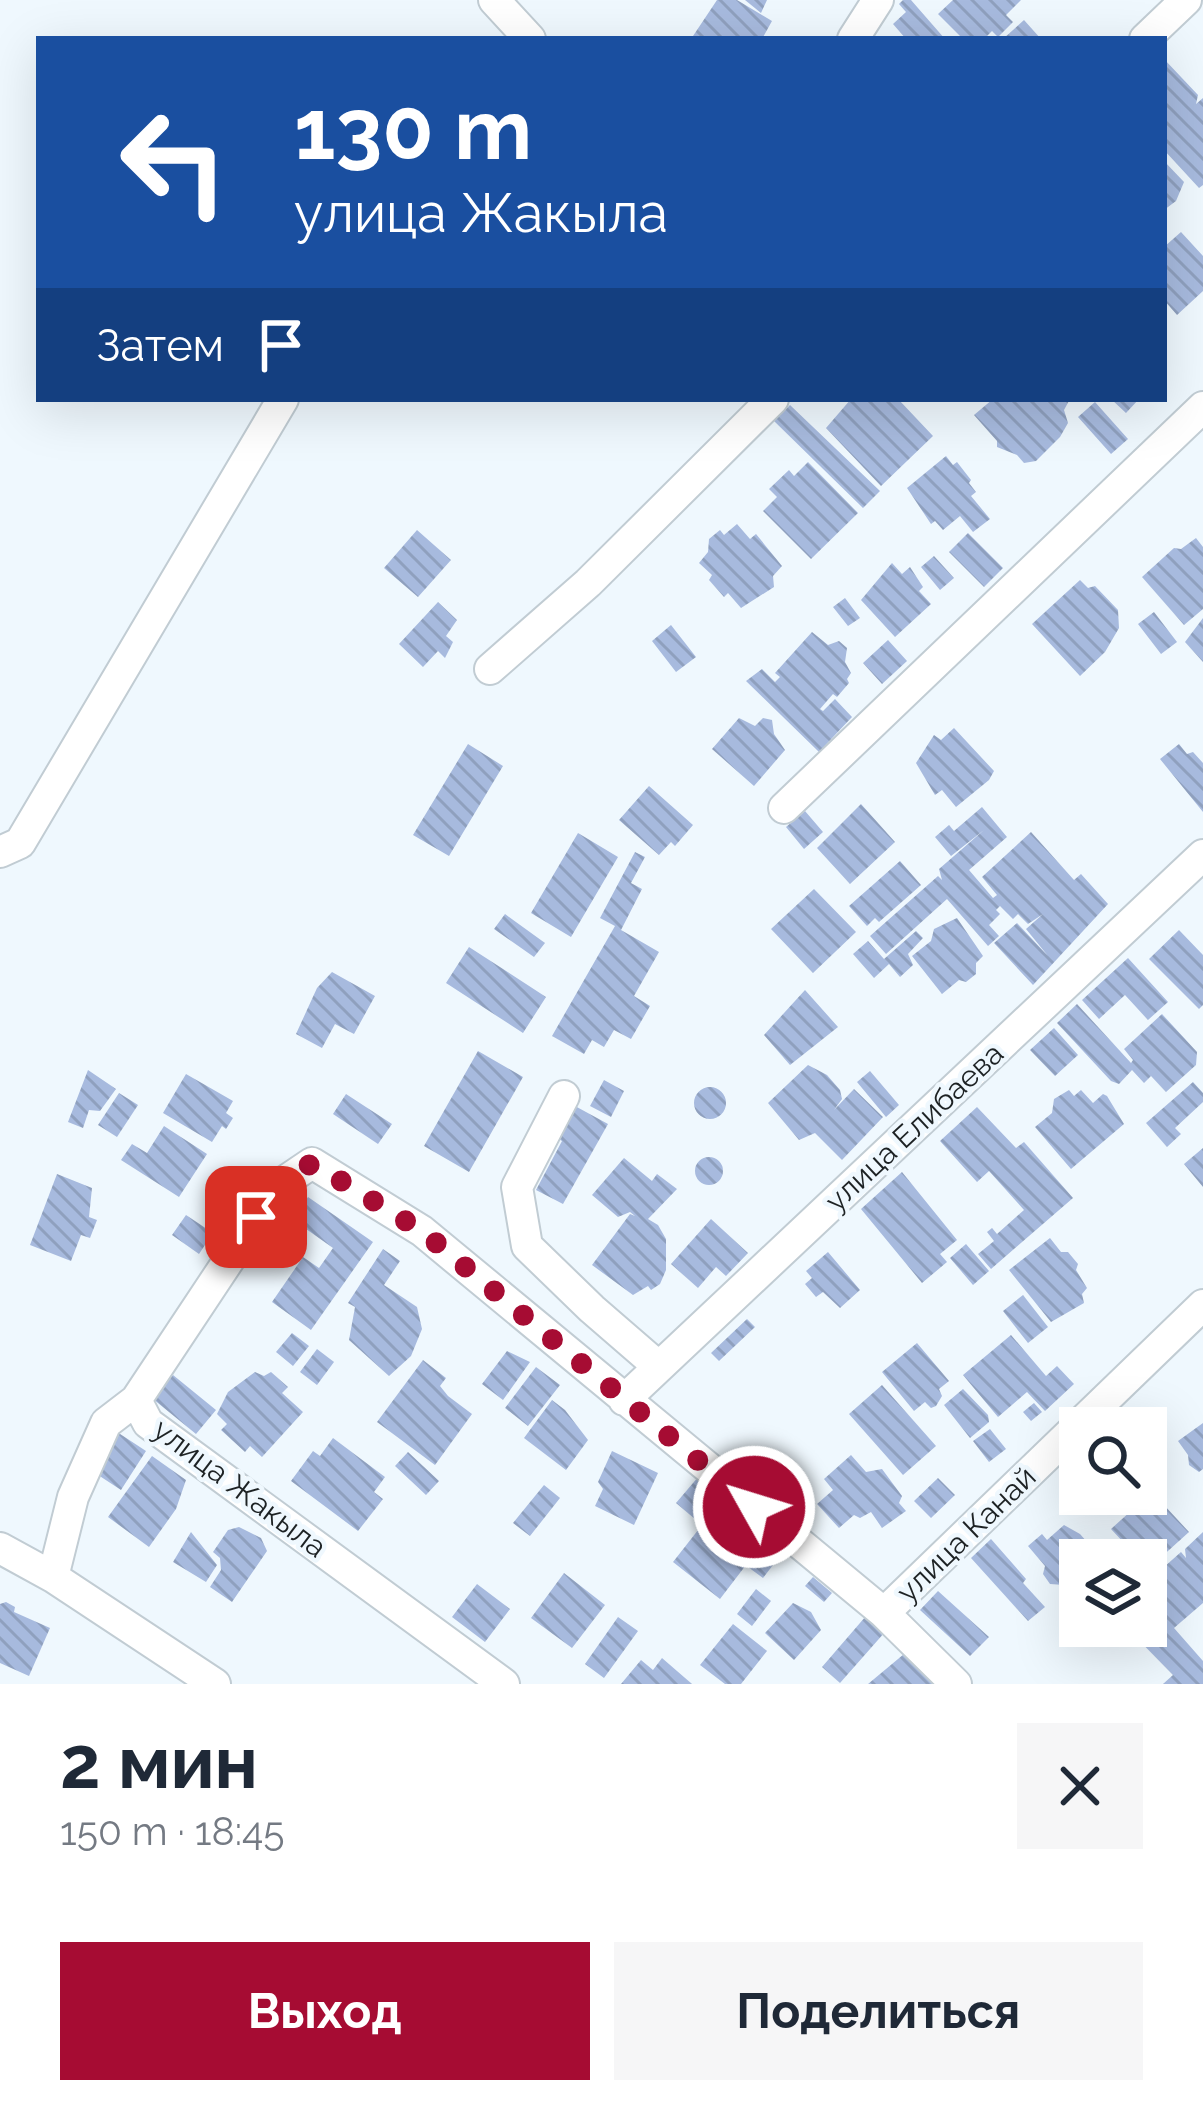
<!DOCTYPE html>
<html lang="ru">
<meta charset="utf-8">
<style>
:root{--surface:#fff;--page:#f6f6f7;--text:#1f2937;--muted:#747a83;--accent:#a60c33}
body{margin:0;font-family:Raleway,sans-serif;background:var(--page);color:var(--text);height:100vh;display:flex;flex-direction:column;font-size:45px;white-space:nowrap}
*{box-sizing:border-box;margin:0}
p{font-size:39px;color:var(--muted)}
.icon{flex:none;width:66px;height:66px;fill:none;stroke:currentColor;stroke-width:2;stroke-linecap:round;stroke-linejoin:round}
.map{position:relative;height:1684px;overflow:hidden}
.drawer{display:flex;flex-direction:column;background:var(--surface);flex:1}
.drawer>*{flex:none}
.guide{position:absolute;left:36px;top:36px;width:1131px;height:366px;border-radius:0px;box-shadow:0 12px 48px #0002;background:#1a4fa0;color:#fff;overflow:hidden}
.fabs{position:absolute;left:1059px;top:1407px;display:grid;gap:24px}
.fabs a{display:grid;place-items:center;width:108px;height:108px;border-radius:0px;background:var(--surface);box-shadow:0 12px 48px #0002;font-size:60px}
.pin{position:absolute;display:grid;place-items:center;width:102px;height:102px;color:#fff;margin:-51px;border-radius:24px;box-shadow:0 6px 18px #0006}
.me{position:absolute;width:132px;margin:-66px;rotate:309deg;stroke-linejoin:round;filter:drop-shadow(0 0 9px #0008)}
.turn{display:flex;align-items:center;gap:42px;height:252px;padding:0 60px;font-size:54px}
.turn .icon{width:156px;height:156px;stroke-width:2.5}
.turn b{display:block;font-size:84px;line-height:102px}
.then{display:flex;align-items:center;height:114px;padding:0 60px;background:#0003;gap:24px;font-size:45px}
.round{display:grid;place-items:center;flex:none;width:126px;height:126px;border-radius:0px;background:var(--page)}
.head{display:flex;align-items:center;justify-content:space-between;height:204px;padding:0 60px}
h1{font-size:72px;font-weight:700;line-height:90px}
.primary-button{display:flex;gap:24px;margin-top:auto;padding:24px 60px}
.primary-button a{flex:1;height:138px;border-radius:0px;background:var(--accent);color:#fff;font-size:48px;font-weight:700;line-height:138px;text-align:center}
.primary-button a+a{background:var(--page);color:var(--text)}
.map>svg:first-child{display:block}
</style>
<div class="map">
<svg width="1203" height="1684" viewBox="0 0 1203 1684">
<defs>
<pattern id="building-back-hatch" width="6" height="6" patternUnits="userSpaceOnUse" patternTransform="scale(3)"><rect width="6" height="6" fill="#a7bade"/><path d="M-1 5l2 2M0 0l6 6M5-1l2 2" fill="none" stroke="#8fa0be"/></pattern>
</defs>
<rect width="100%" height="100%" fill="#eff8fe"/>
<path fill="url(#building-back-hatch)" d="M717,0H737L772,21L762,39H691Z
M745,0H767L761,13Z
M903,0H911L945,39H906L893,24L906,12L899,4Z
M953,0H1021L1006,15L1013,22L998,37L992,31L984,39H963L938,14Z
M1024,20L1041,39H1003Z
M1164,59L1198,95L1196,104L1203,98V185L1199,188L1164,150Z
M1164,161L1184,182L1176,201L1164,210Z
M1181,232L1203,256V291L1177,315L1164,300V247Z
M851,399L899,400L933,436L881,486L826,428Z
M993,399H1070L1064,410L1068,423L1060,437L1036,461L1024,463L1017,455L997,447V441L974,415Z
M1111,399H1139L1126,413Z
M1095,402L1128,439L1111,454L1078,417Z
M790,405L880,491L863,508L774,421Z
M946,456L953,465L957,462L971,480L969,483L976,492L971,496L990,519L973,532L960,516L943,530L935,521L931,524L907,488Z
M808,462L858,513L811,559L763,511L777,497L769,489L789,470L794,476Z
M737,524L750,539L756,534L782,566L773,576L774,587L741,608L728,593L724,597L709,580L712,575L699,563L708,552L709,539L720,530L724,535Z
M417,530L451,560L418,597L384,568Z
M968,533L1003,568L984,587L949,552Z
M1196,538L1203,547V609L1184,625L1142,577L1174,548L1181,549Z
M934,556L954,578L940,590L921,567Z
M892,563L902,574L910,567L923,587L919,591L931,604L895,637L861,600Z
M1080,580L1088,588L1095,586L1118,610L1119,628L1105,652L1080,676L1032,624Z
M845,598L860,618L848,626L833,607Z
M438,602L457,620L446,636L453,642L445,658L438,651L423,667L399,644Z
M1154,612L1177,642L1161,654L1138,624Z
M1203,618V662L1185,642Z
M671,625L696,657L676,672L652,641Z
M812,632L828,645L839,641L847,648L845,662L851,673L847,679L849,683L837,697L833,694L820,709L823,711L835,699L852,717L819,752L746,681L762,669L775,682L780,677L775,673Z
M888,640L907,661L882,684L863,663Z
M739,718L755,726L763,718L772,720L774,734L785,750L754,786L712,749Z
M954,728L994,771L989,780L956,807L942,790L935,795L916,763L934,735L941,740Z
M468,744L503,766L449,856L413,835Z
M1179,744L1187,754L1193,752L1203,763V812L1160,759Z
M649,786L693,825L675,846L671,842L659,855L619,820Z
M861,804L895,842L850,884L817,848Z
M982,807L1007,837L969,870L993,898L997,895L982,877L1031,832L1074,880L1081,874L1108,904L1033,985L994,943L1017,923L1048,956L1026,929L1043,914L1028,924L1018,914L1013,919L1000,906L996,910L1000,914L989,925L999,936L988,946L947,899L886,954L870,936L938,876L942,880L939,869L984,830L951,856L935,837L949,825L954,831Z
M805,811L823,832L804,849L786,827Z
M578,833L618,857L571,937L531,913Z
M635,852L645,857L631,883L642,889L621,930L659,952L634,996L650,1006L631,1039L614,1030L604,1047L592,1040L584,1054L552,1036L615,926L600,918Z
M900,861L921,885L879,922L875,918L867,926L849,906Z
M814,889L856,932L813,973L771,929Z
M505,914L545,943L534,957L494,929Z
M957,918L983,956L976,963V974L966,982L959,980L942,994L912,956L931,941L934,929Z
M1179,930L1203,955V1005L1199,1009L1149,959Z
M916,931L923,938L908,954L913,965L900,977L889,964L874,978L853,954L868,941L884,959Z
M469,947L546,997L523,1033L446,983Z
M1128,958L1168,1002L1148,1020L1125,995L1099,1019L1082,1000Z
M332,972L375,996L354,1034L335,1024L322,1048L296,1034L317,988Z
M805,990L838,1027L790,1065L764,1035Z
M1077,1004L1131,1063L1133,1060L1124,1049L1162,1014L1197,1052L1196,1065L1166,1092L1151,1076L1144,1083L1132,1070L1119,1084L1111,1081L1057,1023Z
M1054,1028L1078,1055L1055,1076L1030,1050Z
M478,1051L523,1077L469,1172L424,1146Z
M808,1065L827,1075L840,1090L842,1099L834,1110L854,1089L883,1117L842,1160L815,1133L799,1140L768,1103Z
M88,1070L116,1089L100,1111L89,1110L83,1128L68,1122Z
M870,1071L899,1105L886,1117L857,1082Z
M186,1074L233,1101L226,1113L233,1118L226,1129L222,1126L212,1142L163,1113Z
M604,1080L624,1091L611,1117L590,1106Z
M1193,1082L1203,1093V1102L1175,1128L1181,1134L1167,1147L1146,1123Z
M694 1103a16 16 0 1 1 32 0a16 16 0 1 1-32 0Z
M1069,1090L1074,1096L1081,1090L1093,1103L1103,1094L1107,1096L1124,1124L1071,1169L1035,1127L1052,1113L1054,1099Z
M119,1093L138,1105L117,1137L98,1125Z
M346,1094L392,1124L378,1144L333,1114Z
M575,1106L608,1124L563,1204L536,1190L562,1141L557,1138Z
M977,1107L1016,1148L1024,1142L1073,1198L991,1269L978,1254L994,1241L987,1232L992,1228L997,1234L1024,1210L989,1171L977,1182L940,1141Z
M164,1126L207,1154L179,1197L121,1160L132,1144L147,1153Z
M1203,1148V1187L1184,1164Z
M695 1171a14 14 0 1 1 28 0a14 14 0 1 1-28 0Z
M624,1158L652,1181L657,1174L677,1189L648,1219L658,1225L666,1239V1270L660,1284L651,1290L648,1286L633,1295L592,1265L630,1214L635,1216L630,1212L618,1217L592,1195Z
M902,1172L957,1240L940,1254L947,1262L922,1283L861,1209Z
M57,1174L92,1188L89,1217L97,1220L90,1238L81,1235L71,1261L30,1245Z
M308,1197L373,1242L311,1330L272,1302L303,1257L319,1268L333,1248L292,1219Z
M186,1215L213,1233L199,1254L172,1235Z
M711,1219L748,1253L726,1276L716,1267L698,1288L671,1264Z
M1050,1238L1061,1252H1068L1078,1264L1076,1270L1087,1288L1082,1294L1084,1303L1051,1322L1009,1270Z
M966,1244L989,1271L973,1285L950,1258Z
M383,1249L400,1261L384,1285L417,1307L422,1329L411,1356L389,1376L349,1340L355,1307L348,1303Z
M828,1252L860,1290L840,1308L823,1292L816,1297L805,1284L812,1278L806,1271Z
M1023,1295L1048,1327L1028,1343L1003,1311Z
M747,1319L755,1327L719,1361L711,1353Z
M292,1333L309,1346L293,1366L276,1352Z
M1011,1335L1046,1376L1057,1366L1074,1384L1045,1411L1027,1392L998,1417L963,1375Z
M917,1343L949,1381L939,1389L942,1396L936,1406L931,1408L925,1402L914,1411L882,1372Z
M317,1349L334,1362L317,1385L300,1372Z
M507,1351L530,1362L503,1400L482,1384Z
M423,1360L446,1378L440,1386L448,1396L472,1414L435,1465L377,1422Z
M536,1367L560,1385L528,1426L505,1408Z
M255,1372L264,1376L271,1372L288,1387L282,1393L303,1412L262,1457L250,1446L245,1452L221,1430L227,1424L217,1414L228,1392Z
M173,1375L216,1410L196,1434L153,1399Z
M882,1385L936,1446L903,1475L849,1414Z
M963,1389L988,1415L989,1422L970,1438L944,1405Z
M552,1400L565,1410L588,1440L566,1470L524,1438Z
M1034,1403L1042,1412L1031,1421L1023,1412Z
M1128,1411L1143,1428H1109Z
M1203,1423V1469L1199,1472L1189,1465L1188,1455L1178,1441Z
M990,1429L1006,1449L989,1462L973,1441Z
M114,1430L146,1451L121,1490L89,1469Z
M333,1438L385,1477L374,1492L383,1499L358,1531L291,1481L313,1451L320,1456Z
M612,1451L658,1473L634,1525L595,1506L603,1489L598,1482Z
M408,1452L439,1481L426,1495L395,1466Z
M851,1455L866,1472L882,1469L902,1496L899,1503L906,1511L882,1528L871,1512L860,1518L854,1515L839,1528L817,1504L833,1490L824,1479Z
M152,1456L186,1480L176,1509L149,1547L108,1517Z
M699,1476L758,1526L740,1547L746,1565L720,1599L673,1562L702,1525L676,1503Z
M938,1478L955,1495L931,1518L914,1501Z
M544,1485L560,1498L530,1536L513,1523Z
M1152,1492L1189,1532L1148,1569L1146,1560H1140L1111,1529Z
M1097,1494H1138L1116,1514Z
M1064,1525L1080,1534L1103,1560H1080V1588L1073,1595L1064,1585L1050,1584L1043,1574L1045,1566L1028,1546L1042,1534L1047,1540Z
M239,1527L261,1538L267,1551L232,1602L210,1587L221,1570L220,1558L213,1552L228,1530Z
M191,1532L217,1565L206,1582L173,1562Z
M1203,1532V1603L1174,1628L1203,1661V1684H1163L1173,1675L1125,1626H1146V1583L1181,1552L1186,1558L1185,1549Z
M991,1539L1026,1579L1023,1583L1045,1607L1028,1621L971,1558Z
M768,1541L783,1552L763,1578L748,1567Z
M564,1573L605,1605L572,1648L531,1618Z
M813,1577L832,1593L824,1602L805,1586Z
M477,1584L510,1609L485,1642L452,1617Z
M756,1589L771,1601L752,1626L737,1614Z
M938,1591L989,1637L970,1656L920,1610Z
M6,1602L15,1607L14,1612L50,1628L29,1676L0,1663V1604Z
M793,1603L811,1612L821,1630L794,1660L765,1633Z
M866,1616L885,1632L840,1683L822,1667Z
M618,1617L638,1631L604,1678L585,1664Z
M733,1624L767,1651L741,1684H725L700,1665Z
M910,1649L935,1684H868Z
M662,1658L692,1684H621L641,1660L653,1670Z"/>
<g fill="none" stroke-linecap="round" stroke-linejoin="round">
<g stroke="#c1ccd3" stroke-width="34">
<path id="minor" d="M494,0L530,39
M853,39L878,0
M1145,39L1186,0
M490,669L588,583L773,399
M784,808L1203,407
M0,852L20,843L283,399
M564,1096L517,1187L527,1246L592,1309L659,1367
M624,1400L1203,855
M0,1548L53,1577L73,1497L106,1423L136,1400
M53,1577L215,1684
M884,1613L1203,1305
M504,1684L148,1423L136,1400L278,1186L312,1163L422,1231L884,1613L956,1684"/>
</g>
<use href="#minor" stroke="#fff" stroke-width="30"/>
</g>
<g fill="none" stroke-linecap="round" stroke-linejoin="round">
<path stroke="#a60c33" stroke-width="21" stroke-dasharray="0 37.8" d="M256,1217L278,1186L312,1163L422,1231L754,1507"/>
</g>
<g text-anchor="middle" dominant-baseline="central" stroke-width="9" stroke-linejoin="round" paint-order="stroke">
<g font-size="30" fill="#1d2224" stroke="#eff8fe">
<text transform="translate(914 1127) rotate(-43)">улица Елибаева</text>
<text transform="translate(240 1488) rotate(37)">улица Жакыла</text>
<text transform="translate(966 1534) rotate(-44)">улица Канай</text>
</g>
</g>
</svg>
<div class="fabs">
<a><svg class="icon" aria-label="search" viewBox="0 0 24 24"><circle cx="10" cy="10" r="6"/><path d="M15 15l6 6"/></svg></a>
<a><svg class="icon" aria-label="layers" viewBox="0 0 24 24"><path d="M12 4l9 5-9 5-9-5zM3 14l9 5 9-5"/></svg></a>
</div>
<div class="pin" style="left:256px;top:1217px;background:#d93025"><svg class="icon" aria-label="arrive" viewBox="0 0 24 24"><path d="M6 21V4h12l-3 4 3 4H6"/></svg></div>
<svg class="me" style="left:754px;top:1507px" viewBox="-20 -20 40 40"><circle r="17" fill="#a60c33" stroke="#fff" stroke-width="3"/><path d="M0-11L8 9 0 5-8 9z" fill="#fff"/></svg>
<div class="guide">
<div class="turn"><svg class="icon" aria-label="left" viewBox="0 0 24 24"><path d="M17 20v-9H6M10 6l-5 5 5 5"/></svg><div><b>130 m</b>улица Жакыла</div></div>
<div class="then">Затем<svg class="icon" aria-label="arrive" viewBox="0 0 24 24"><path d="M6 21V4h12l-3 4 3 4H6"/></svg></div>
</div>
</div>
<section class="drawer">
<div class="head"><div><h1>2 мин</h1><p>150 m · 18:45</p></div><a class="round"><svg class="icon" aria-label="close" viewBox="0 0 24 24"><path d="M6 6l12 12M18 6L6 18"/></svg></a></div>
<div class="primary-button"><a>Выход</a><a>Поделиться</a></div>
</section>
